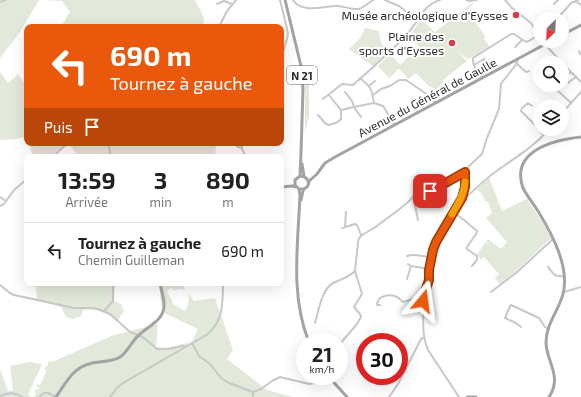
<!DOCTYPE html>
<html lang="fr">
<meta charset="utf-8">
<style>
:root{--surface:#fff;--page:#f6f6f6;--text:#222;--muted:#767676;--line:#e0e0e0}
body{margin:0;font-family:"Exo 2",sans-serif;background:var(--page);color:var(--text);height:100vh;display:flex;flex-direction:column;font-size:15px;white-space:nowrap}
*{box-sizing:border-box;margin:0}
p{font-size:13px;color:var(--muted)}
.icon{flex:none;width:22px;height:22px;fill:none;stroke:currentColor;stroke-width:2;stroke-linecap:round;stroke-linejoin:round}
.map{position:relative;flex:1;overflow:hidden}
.side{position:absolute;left:24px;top:154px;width:260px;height:132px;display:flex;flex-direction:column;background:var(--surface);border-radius:8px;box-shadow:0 4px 16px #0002}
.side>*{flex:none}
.hud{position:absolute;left:24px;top:24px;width:260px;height:122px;border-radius:8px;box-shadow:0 4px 16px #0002;background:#ea580c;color:#fff;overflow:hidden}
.needle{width:26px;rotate:204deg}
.tools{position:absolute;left:533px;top:12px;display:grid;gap:8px}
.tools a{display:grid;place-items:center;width:36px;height:36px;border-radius:50%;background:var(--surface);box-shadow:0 4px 16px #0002;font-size:20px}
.speed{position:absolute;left:296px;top:333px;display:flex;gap:8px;font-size:20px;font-weight:700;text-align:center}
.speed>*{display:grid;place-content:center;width:52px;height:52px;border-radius:50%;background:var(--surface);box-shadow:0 4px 16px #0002;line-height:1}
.speed small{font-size:10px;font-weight:400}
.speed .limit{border:6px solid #d22;background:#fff;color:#111}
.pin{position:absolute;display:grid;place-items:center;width:34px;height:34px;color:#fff;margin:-17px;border-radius:8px;box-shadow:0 2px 6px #0006}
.me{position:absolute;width:44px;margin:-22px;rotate:16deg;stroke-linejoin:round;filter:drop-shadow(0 0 3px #0008)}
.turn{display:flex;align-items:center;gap:14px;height:84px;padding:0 20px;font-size:18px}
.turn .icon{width:52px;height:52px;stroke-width:2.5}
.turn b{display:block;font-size:28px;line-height:34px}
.then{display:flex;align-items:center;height:38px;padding:0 20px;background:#0003;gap:8px;font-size:15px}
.eta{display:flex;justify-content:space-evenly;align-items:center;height:68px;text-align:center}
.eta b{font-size:24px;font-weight:700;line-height:28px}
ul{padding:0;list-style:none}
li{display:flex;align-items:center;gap:12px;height:56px;padding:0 20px;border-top:1px solid var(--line)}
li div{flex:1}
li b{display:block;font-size:15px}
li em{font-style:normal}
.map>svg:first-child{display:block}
</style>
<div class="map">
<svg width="581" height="397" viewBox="0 0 581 397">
<rect width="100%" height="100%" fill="#fff"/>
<path fill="#e2e8da" d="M0,0H39L20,32L0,58Z
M43,0H195L199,8L202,10H200L204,19L203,27H61L70,12L62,1Z
M472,3L473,4L467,10L485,36L484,39L490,47L474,56L468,59L457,51L467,61L444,79L437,91L429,86L416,73L409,79L399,69L389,78L378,66L390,54L400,65L419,47L410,35L421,19L435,32Z
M365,28L379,31L381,43L389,51L373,66C365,60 357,56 349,49L360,38Z
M0,72L8,83L18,74L27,87V136L18,139L0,140Z
M305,80L309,84V116L305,133Z
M29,143H66L50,157H33Z
M68,143H215L216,146L215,157H79Z
M489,178L502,211L527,199L541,220L551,238L514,273L500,284L495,279L499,274L484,257L481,260L477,254L488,239L501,249L507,242L486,218L492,213L488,202L485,201C483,196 482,192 476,190Z
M32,283H115L114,301L121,304L124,311L118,320C105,313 97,308 83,310L81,316L72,319L66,317L61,307L37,300L36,287L31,286Z
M159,283H185L184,287L185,289L184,290L178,289L174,291L171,288L167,291L174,305L185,311L188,305L189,294L194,301L215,298L233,350L227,359L267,390L293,397H34L36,393L34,389L38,390L39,388L36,385L37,384L40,385L46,372L45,368L47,365L48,366V362L54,361L114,335L158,324L156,347L165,348L192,342L198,329L164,313L161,303Z
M30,362L42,364L28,395L31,397H0V369L8,391L13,390L10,366Z"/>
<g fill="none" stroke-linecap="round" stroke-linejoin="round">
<path stroke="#c8c8c8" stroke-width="2" d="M280,0L288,33L287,39L281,59
M293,0C302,14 324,6 337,6C344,6 353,10 359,9C364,7 369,3 373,0
M385,0L399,6L413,17L419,16
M466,0L470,1L477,0
M505,0L512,8L531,23L540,38
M575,0L581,5
M0,2L5,0
M217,4L224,1L232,4
M554,4L558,0
M557,19L572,2H576L578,0
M219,27L227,11L236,0
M542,41L562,63
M515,47L522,40
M579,51L580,54H581
M516,63L526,72L529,71
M562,63L581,82
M474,65L484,59L488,63L479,74
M562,76L567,75L571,72
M360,78C371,87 372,89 374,103
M482,78C478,72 472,66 473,58L511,34H514C528,43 524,45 538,35
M569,83V82L576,77
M553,85L555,88L571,103
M369,86L375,81
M345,92L352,101L354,107L374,103L383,106L395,125
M373,95L381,89L390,86L399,80H406L425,93L436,103
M323,99L342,84L353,85C372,68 391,52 408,33C419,21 423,5 440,0
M532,106L528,103L522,108L521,111L535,125L543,135
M341,110L354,107L361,117
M562,113L581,92
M318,115L326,124L329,125L338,122L341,119V110L329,95
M108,143L111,157
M233,143L238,147L242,148
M242,143V149L246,157
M52,157L68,143
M413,196L418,220
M0,197L6,201
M461,202C473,191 485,179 498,170C516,157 535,146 549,129
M0,206L4,204L14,190L27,179
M453,212L464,220L477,231L476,234L467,247V249L477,256V260L472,266
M345,227L346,212
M342,228L355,224L357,225L361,235
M407,256C415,253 423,257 431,257
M408,264L411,266L429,269
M548,267C555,275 554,277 565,276
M407,279L411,266
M0,285L10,293L14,295L74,308H91L98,309L110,314L130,332L144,338L157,349H169L182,346L186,347
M491,292L516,273L553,239
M564,292L581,287
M380,305H377C377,296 388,294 395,296C398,297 400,300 403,302L423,296
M104,311L113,301V283
M315,323C318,312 322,289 333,283C341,279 348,278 355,271
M521,327L516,323L505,318L510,306L511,305L539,318L545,327L548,329
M192,343L199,356L210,364L221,378L229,383L253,392L261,389L272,381L280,377L309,384L315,383L318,380L321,376
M339,345L357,324L361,317L360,314L354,307L362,294L355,271L358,243L359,238L362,235L374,228L397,211L407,203L413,197L435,189L465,172L468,167L482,154L487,138L499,109L501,84L503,81L515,66L518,60
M253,392V397
M0,396C8,392 15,392 22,397
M39,397L44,393H48L56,397
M110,397L116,389L123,383L208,334C213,329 217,324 219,318C223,309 223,293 223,283
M389,397L398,384L420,341L421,339L424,338
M459,397L428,350C421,334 424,319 423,301V297L426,289L429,280V270L433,250L436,242L462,198L465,187V172"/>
<path stroke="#a3a3a3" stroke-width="3" d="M285,0L301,66L303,89L301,153L300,176
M562,35L581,25
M302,164L304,176
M308,182L317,174L325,163L335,157L551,41
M281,187L292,186L296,187
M299,189L300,195C298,244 290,296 309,342
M301,200C302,197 302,192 304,189C304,188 306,188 307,187C312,181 305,176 300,176L295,180V185L299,189H304
M328,376L347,397
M56,397C69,378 75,364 99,362C106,361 114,361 120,357C126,354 132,341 138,336C147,326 165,321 164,304C164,297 161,290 160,283
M467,397H476
M549,397C563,376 546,362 546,342C546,324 559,310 563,294C570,267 552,234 538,211C533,203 527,196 523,188C510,151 553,140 581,137"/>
</g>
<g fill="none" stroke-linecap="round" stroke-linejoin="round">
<g stroke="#983908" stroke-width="10">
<path id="route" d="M423,301V297L426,289L429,280V270L433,250L436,242L462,198L465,187V172L435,189L430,191"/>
</g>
<use href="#route" stroke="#ea580c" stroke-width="7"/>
<path stroke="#f59e0b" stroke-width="7" d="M452,214C458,204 464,195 465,182"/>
</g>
<g fill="#d23e4b" stroke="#fff" stroke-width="1.5">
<circle cx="516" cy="15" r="4"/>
<circle cx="452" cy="43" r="4"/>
</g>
<g text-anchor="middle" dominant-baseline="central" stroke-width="4" stroke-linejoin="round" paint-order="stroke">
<rect fill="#fff" stroke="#6b6b6b" stroke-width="1" x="287" y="66" width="30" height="18" rx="3"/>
<g font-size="11" font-weight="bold" fill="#2b2b2b">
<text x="302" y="75">N 21</text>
</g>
<g font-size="12" fill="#2b2b2b" stroke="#fff" text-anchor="end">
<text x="508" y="15">Musée archéologique d'Eysses</text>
<text x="444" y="36">Plaine des<tspan x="444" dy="14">sports d'Eysses</tspan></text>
</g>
<g font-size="12" fill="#2b2b2b" stroke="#fff">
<text transform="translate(427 97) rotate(-28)">Avenue du Général de Gaulle</text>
</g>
</g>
</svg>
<div class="tools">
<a><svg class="needle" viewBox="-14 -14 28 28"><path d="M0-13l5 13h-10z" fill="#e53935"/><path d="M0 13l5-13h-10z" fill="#767676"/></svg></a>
<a><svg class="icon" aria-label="search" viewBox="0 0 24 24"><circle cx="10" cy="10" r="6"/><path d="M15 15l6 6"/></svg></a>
<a><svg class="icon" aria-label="layers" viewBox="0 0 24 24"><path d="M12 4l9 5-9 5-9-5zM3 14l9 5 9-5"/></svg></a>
</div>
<div class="speed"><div>21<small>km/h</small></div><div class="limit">30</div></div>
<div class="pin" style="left:430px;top:191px;background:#d93025"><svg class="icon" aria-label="arrive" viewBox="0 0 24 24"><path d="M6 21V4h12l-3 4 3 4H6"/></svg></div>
<svg class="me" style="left:423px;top:301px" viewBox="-20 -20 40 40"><path d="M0-17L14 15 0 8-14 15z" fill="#ea580c" stroke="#fff" stroke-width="4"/></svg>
<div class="hud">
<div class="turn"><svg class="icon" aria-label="left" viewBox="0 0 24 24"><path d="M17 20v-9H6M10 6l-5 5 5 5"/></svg><div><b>690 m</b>Tournez à gauche</div></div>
<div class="then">Puis<svg class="icon" aria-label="arrive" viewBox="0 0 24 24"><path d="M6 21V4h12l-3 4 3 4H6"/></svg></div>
</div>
<section class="side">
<div class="eta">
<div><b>13:59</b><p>Arrivée</p></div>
<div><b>3</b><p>min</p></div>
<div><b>890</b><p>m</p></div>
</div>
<ul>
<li><svg class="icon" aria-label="left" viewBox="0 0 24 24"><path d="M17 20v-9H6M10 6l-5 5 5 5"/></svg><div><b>Tournez à gauche</b><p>Chemin Guilleman</p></div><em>690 m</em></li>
</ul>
</section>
</div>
